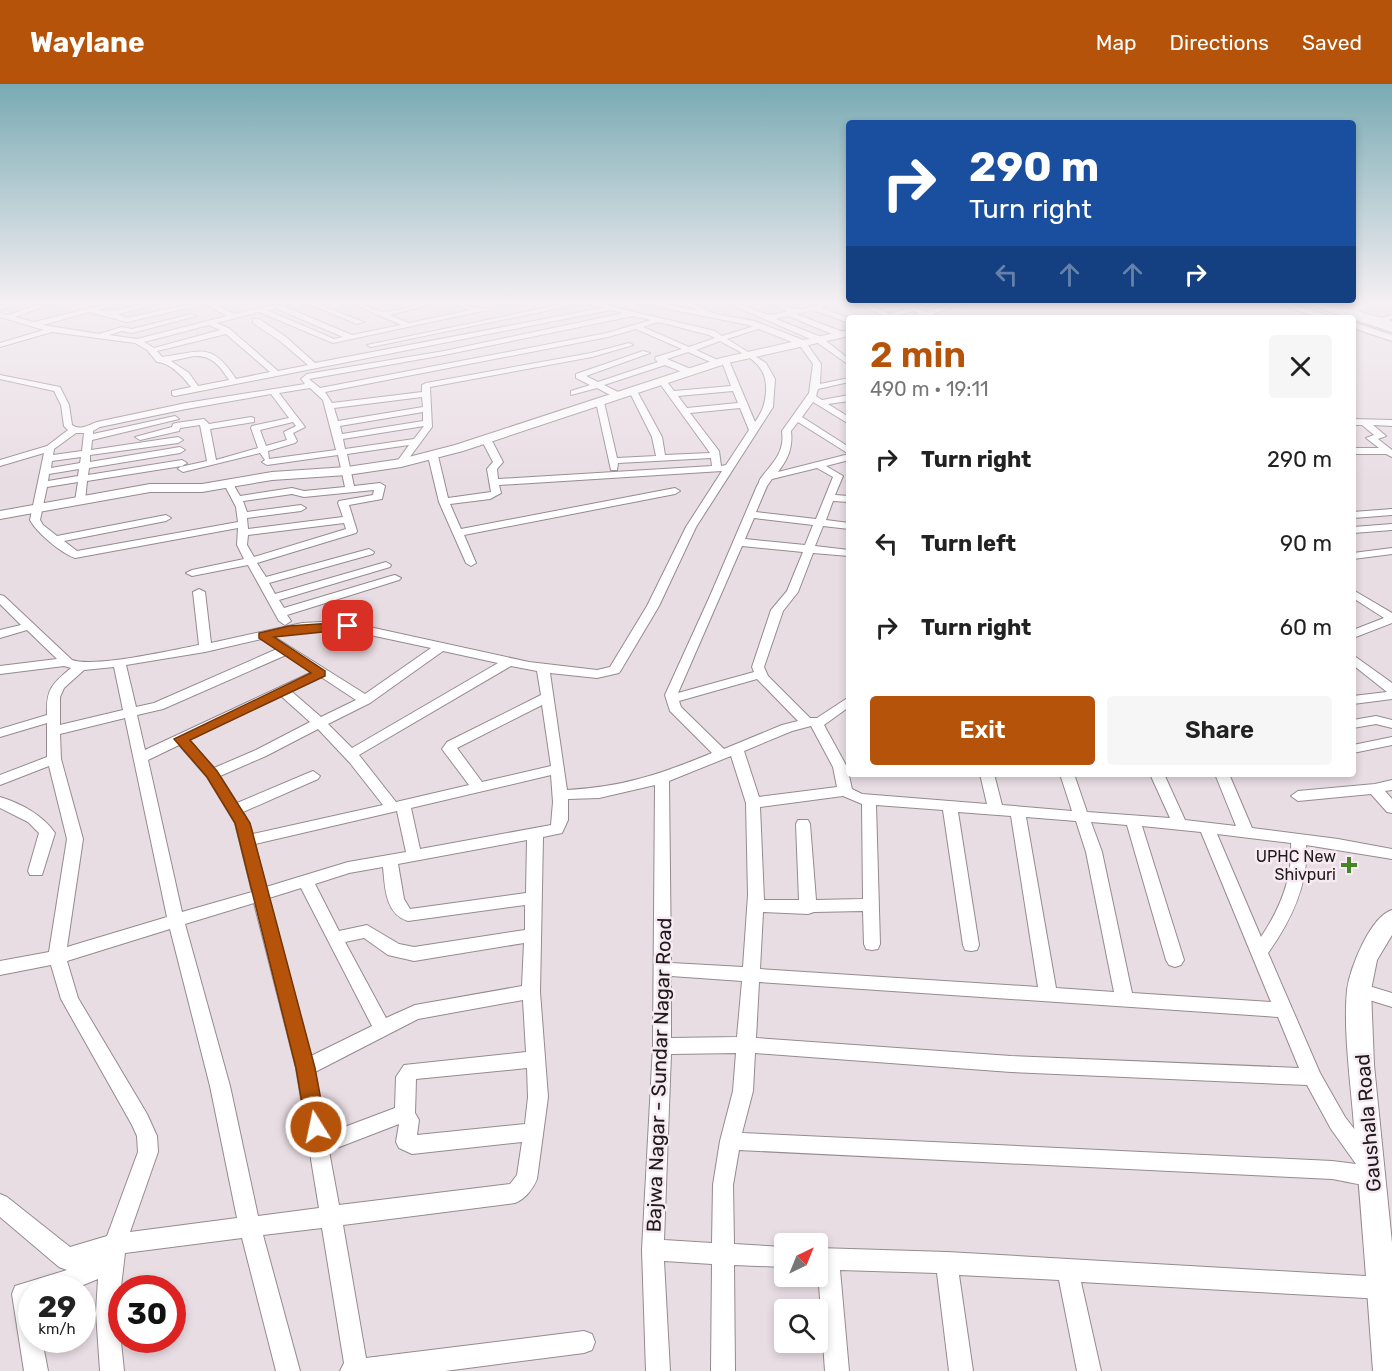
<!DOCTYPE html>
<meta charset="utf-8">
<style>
:root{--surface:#fff;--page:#f6f6f6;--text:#222;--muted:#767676;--accent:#b45309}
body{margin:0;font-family:Rubik,sans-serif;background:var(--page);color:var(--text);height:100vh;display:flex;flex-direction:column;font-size:22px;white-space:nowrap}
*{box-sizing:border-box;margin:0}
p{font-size:20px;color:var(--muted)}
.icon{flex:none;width:33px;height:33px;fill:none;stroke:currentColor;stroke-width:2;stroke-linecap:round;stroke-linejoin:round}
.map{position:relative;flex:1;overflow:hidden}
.panel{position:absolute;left:846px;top:231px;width:510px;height:462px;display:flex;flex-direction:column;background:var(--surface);border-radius:6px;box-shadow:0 3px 9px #0003}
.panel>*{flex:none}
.top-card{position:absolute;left:846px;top:36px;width:510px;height:183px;border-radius:6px;box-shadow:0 3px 9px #0003;background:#1a4fa0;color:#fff;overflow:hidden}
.needle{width:39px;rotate:43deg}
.tools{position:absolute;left:774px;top:1149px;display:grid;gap:12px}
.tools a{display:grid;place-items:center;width:54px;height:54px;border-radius:6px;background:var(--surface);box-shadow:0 3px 9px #0003;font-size:30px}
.speed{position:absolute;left:18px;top:1191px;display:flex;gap:12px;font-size:30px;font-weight:700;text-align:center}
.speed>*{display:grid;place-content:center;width:78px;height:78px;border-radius:50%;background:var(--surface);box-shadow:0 3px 9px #0003;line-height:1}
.speed small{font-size:15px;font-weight:400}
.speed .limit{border:9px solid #d22;background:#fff;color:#111}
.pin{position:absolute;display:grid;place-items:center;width:51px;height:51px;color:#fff;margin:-26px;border-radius:12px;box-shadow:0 3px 9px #0006}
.me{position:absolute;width:66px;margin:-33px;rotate:350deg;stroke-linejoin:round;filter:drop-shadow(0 0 4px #0008)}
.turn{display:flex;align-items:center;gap:21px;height:126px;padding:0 24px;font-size:27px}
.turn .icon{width:78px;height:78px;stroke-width:2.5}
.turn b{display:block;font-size:42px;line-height:51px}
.lanes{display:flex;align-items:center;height:57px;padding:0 24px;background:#0003;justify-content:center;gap:30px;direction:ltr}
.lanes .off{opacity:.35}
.round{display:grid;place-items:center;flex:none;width:63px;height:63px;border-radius:6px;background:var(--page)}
.head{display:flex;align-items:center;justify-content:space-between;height:102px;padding:0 24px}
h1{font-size:36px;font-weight:600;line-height:45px;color:var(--accent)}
.primary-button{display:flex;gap:12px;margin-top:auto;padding:12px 24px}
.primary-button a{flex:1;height:69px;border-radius:6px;background:var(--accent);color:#fff;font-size:24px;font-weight:600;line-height:69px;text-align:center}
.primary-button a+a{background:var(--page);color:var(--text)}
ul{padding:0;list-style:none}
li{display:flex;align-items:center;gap:18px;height:84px;padding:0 24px}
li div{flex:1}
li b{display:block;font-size:22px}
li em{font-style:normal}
header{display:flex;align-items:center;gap:36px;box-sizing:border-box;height:84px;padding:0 30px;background:var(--accent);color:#fff}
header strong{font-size:28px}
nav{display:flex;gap:33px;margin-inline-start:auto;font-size:21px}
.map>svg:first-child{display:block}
</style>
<header>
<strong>Waylane</strong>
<nav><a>Map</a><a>Directions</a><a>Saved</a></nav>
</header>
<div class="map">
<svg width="1392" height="1287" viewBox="0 0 1392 1287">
<rect width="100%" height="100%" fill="#e9dde4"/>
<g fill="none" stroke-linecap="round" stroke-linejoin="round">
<g stroke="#958a90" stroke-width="2">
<path id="street" d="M14,218H23L0,226V222Z
M47,218H55L15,233L34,238L114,218H123L98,226C121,230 143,216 165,218L118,230L127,234L199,218H210L234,230L286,218H295L283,222L352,251L401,241L349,218C362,218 373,228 385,228C402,227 418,218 436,218L435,219L390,231L409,239L471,226L449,218C459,218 467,222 477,224C489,227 510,216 524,218L333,259L259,228L217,239L230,245L278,287L308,281L280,257L253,239V235H259L286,253L315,279L602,224L584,219L371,263L367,261L573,218H592L715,247L722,252L761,240V244L727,255L766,279L775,295L773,323L696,443L659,522L621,586L619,589L597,594L550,589L567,706C623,703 661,690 712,669L670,627L665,611L710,512L757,402C759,400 759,396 761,394C773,378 785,369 782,347L809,309L813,280L798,259L805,257L821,280L820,300L849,294V298L818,305L816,312L822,316L849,311V317L828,320L849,333V340L813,318L802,333L849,363V370L798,338L791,347C793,364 788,375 778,388L849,370V376L826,382L843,392L835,411L849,412V418L833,417L826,436L849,439V445L823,442L815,462L849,466V472L813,469L798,508L783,527L764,583L768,592L810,634H817L849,613V623L824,641L847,683L852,705L862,710L987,720L980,690H994L1002,721L1072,727L1060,690H1074L1087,728L1170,734L1150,690H1164L1185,736L1236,742L1215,690H1229L1252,744L1338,755L1392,765V775L1306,761C1309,801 1290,838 1268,869L1320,989L1345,1033L1375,1072L1378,1079L1375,1086L1379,1087L1382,1094L1379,1101C1370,1104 1345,1097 1332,1095L739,1066L733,1101L734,1160L784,1163V1183L734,1181L735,1287H711L712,1180L664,1177L670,1287H646L642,1166L653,962L655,701L599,714L568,715V736L562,749L543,753L540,908L548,1013L537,1095C533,1105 525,1115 515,1119L343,1141L366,1274L584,1247L592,1250L595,1258L592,1266L584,1269L445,1287H340L344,1279L322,1144L263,1151L300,1287H276L242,1154L125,1169L118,1228L124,1287H100L96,1228L98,1195L76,1204H32V1256H42L48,1287H24L12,1210L15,1202L67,1186L59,1183L0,1133V1110L7,1113L70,1163L107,1152L138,1068L137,1052L132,1041L61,915L51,881L0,891V877L49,868L67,755L49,682L0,701V691L47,673V639L0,653V645L47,631C46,605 52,600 71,584L64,582L0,590V582L57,575L27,546L0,554V546L21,541L0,520V511L4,512L72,576C95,584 172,566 199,561L193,508L199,505L205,508L211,559L302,539L342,537L529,578L597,586L610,583L647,522L686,443L722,387L499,401L501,409L490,415L450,420L461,445L675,404L680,407L675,410L464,451L476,479L471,482L466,479L439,418L428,372L433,369L438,372L448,414L491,408L487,385L493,378L481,355L486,352L491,355L503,378L497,385L498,395L712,382L711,374L618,379L617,386H611L596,318L600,315L604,318L617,374L656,372L652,353L629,307L633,305L637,307L662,353L665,371L710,369L658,297L665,295L674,307L731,302L722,278L715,280L688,268L667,275L693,286V290H687L665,281L604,301L622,310V314H616L597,304L571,311V307L590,301L576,294V290L643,267L650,269L586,292L598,298L658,278L655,275L656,273L682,265L636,245L608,253L325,308L332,319L422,308V301L426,299L591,269L629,259L633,261L592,273L430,303L432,343L404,381L396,379L409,361L347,370L354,402L380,399L385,402L382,415L349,421L357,447L356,449L257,479L266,493L369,465L374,468L373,470L269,499L275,510L386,478L391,481L390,483L279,516L284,524L391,492L395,491L401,494L399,496L287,531L291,537L285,541L279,537L248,481L192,492L186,489L192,486L244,475L237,461L238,444L75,474C61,469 37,449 30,436L44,369L0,382V376L47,362L68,346L64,342L61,321L54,307L0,295V291L60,303L69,321L72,341C81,347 88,341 97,338L186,319L305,300L301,295L307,290L444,267L624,229L610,226L175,312L172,311V307L191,303C183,293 171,279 157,278L147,266L135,259L52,248L0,263V259L44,246L0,233V229L8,231ZM205,220L227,232L137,255L109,251L122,247L132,249L196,232L192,230L132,245L122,243L99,250L43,241L89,228L127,238ZM275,224L343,253L334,255L267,226ZM633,232L651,236L607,249L320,304L309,295L444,271ZM659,238L709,251L715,254L689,263L643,243ZM209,241L220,246L154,264L144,258ZM226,250L270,288L236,295C211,257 201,268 162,273L157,267ZM720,257C744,271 768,277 766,308C765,321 762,328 755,338L728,274H722V278L696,266ZM194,272C212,271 220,282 229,296L198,302L189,289L171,277ZM310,304L323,316L336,366L269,375L268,367L295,359L297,357L293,349L305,343L279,309ZM733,307L738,319L687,324L678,312ZM271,310L289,334L252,342L251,344L258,364L216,376L210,345L254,338V334L251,333L209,340L204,335L176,339L173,340L172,343L135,353L140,356L179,347L180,344L200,341L207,377L180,383L178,385L183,388L260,369L265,376L262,378L267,381L338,371L345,403L304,407L292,404L240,412L232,398L229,397L224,400L236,423L238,438L77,467L64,457L166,437L171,434L166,431L57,452L43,441L40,436L47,403L78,398L75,417L80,420L85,417L87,397L182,382L187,379L182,376L88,391L89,384L180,369L185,366L180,363L90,378V371L178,359L183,356L178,353L91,366L92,356L179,335L175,332L93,350V347L100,343L186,325ZM422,313L423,323L338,337L334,324ZM740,324L749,346L726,381L721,382L719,367L690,329ZM423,328V337L342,350L340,342ZM293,338L296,342L284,348L287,356L266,362L260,346ZM424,342L414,355L345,365L343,355ZM76,349H84L82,367L53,371L54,365ZM81,373L80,379L51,384L52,377ZM817,384L833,393L816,435L756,428L767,402L772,395ZM79,385L78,392L48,397L49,390ZM374,406L373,411L339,417L338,419L343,433L248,445L247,434L301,427L306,424L301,421L247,428L243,417L292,410L304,413ZM754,434L813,441L805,461L745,455ZM344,439L346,445L254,473L247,461L248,451ZM742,462L803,468L787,507L771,526L752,583L754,588L678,609ZM315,545H342L431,564L365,610L273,552ZM261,555L277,565L154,619L136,623L126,581L205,568ZM443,567L498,579L352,664L328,640L370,619ZM286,571L312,588L145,666L137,631L163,625ZM511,582L537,587L541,611L447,658L442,665L469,701L396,718L359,671ZM114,583L123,626L60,641V613L64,604L84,586ZM321,593L356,616L321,633L291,607ZM757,595L798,637L782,641L724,665L681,623L679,617ZM281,612L310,638L256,666L214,684L189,656ZM542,621L551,682L482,698L457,664ZM125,634L167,833L67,863L83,755L61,675L60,650ZM811,642L833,683L837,703L759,713L744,667L792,647ZM318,645L350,679L383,721L253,750L249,739L243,728L318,695L320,692L313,687L308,689L237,719L220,692L266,672ZM179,661L207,693L235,739L252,808L182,828L148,676ZM731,672L746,719L748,811L743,883L671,879L669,697ZM551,691L553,718L551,741L420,765L411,724ZM843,712L862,720L863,815L816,816L810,740L808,736H798L796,740L799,816H764L760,723ZM876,721L943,726L963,861L965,866L971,867L977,866L979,861L958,728L1011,732L1038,903L760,885L763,828L808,830L814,828L863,827L864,860L866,865L872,866L878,865L880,860ZM397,727L406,768L348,778L266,803L255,760ZM1026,733L1076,737L1086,768L1114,908L1056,904ZM1091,738L1127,741L1166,876L1169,881L1175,883L1181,881L1184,876L1142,742L1201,748L1271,918L1132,909L1102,768ZM1217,750L1291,759C1293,794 1280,825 1261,853ZM527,756L526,809L410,825L404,815L398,780ZM383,783C385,803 385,830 408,837L525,821V846L414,863L399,860L367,841L339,847L315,800L349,789ZM301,804L372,942L311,972L269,814ZM254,819L296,984L319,1124L258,1132L230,1002L185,840ZM170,845L210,1002L237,1134L130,1148L158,1068L157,1052L147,1030L78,914L67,877ZM364,854L388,871L414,877L524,859L522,902L415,921L386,934L345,858ZM671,892L742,897L737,953L671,954ZM759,898L1278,933L1299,984L1011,972L756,954ZM523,916L526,968L404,981L396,993L395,1024L326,1050L315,988L418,935ZM736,969L733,1007L720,1057L713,1101L712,1159L664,1156L671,970ZM755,969L1011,988L1307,1001L1331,1045L1356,1080L1332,1077L742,1049L753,1007ZM527,984L528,1013L525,1040L417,1051L419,1036L415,1029L416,995ZM399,1040L396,1058L399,1064L412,1070L522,1058L517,1091L510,1100L339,1121L329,1067Z
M304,218H312L364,238L357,240Z
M668,218H675L666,223H662V221Z
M682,218H690L715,230L708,232Z
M725,218C750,215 758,239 787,227L767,218C778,218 785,223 795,225C807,227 824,218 838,218L821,224L849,234V239L813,226L796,230L843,248V252H837L788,232L776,235L821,253L849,275V281L815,257Z
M853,218H861L890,230L906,225L891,218C899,218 904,221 911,222C919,223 929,218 937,218L920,225L944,234H933L913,227L897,232L899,234H889Z
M1392,231V235L1378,238L1374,236Z
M1353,335L1392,336V342L1373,341L1386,352L1378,355L1392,366V373L1386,370H1353V364H1379L1366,354L1374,351L1362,341H1353Z
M1392,425V431L1353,434V428Z
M1392,440V446L1353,449V443Z
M1392,464V470L1353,475V469Z
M1353,506L1392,529V539L1353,554V546L1384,534L1353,514Z
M1353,571L1392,599V615L1353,620V612L1387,608L1353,581Z
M1376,632L1392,636V644L1376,640L1353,644V636Z
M1392,653V661L1353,669V661Z
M1392,696V706L1385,707L1392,715V729L1387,728L1371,710L1298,717L1291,712L1298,707L1375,700Z
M0,713C20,719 43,731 55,749L42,791H30L28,787L39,749L28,738L0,724Z
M1359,899L1392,909V923L1353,911L1350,906L1353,901Z
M818,1164L947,1168L1383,1193L1391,1196V1212L1383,1215L1081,1198L1101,1287H1077L1059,1196L959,1191L973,1287H949L937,1189L840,1186L849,1287H825L818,1186Z"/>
</g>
<g stroke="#958a90" stroke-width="2">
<path id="secondary" d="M633,218H650L754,237L803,256L849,246V252L728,279L463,367L401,383L347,391L272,396L202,408H150L0,435V427L150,400H202L272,388L347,383L401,375L455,361L721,274L792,258L749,241Z
M957,218H970L919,234H904Z
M1272,218H1285L1336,234H1321Z
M1314,218H1327L1392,237V243Z
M1353,238L1392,251V257L1353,244Z
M1392,826V851L1377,876L1371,906L1374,981L1392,1159V1287H1373C1367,1205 1361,1124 1354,1042C1351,1002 1343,946 1347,906C1350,884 1370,833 1392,826Z"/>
</g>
<g stroke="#958a90" stroke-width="2">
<path id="highway" d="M1300,218H1317L1392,240V248Z"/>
</g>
<use href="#street" fill="#fff" fill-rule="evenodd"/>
<use href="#secondary" fill="#fff" fill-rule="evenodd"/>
<use href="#highway" fill="#fff" fill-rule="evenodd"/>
</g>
<linearGradient id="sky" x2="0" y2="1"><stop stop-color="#79aab3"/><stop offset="0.55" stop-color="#f5f0f3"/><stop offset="1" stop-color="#f5f0f3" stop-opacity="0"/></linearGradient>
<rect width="1392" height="398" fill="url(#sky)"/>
<path fill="#b45309" stroke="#753606" stroke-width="1.5" d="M348,538L354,542L352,545L274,553L325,587V592L190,656L217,687L250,739L315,984L326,1043L323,1049L316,1052L309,1049L306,1043L296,984L235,739L207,693L174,655L311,589L259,554V549L289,542Z"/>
<path fill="#468626" stroke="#f7eaf2" stroke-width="2" d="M1346 772h6v6h6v6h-6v6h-6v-6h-6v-6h6z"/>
<g text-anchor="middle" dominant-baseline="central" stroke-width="5" stroke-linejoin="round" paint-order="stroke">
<g font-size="16" fill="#1e1a1d" stroke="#f7eaf2" text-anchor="end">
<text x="1336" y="772">UPHC New<tspan x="1336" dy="18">Shivpuri</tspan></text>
</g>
<g font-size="20" fill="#1e1a1d" stroke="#f7eaf2">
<text transform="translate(659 991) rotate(-88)">Bajwa Nagar - Sundar Nagar Road</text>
<text transform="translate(1368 1039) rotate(-95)">Gaushala Road</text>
</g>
</g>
</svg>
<div class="tools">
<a><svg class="needle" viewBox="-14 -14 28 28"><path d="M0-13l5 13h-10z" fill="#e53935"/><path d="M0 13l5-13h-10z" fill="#767676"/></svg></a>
<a><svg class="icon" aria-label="search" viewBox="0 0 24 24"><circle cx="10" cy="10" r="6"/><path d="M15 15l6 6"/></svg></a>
</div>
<div class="speed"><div>29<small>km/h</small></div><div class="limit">30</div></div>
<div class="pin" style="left:348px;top:542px;background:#d93025"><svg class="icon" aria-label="arrive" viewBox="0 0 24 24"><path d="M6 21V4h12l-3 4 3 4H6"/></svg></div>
<svg class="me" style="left:316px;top:1043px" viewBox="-20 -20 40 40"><circle r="17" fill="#b45309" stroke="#fff" stroke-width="3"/><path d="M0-11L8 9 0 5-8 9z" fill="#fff"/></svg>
<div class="top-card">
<div class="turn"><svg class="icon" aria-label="right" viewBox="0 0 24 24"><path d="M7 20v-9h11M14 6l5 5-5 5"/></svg><div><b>290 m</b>Turn right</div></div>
<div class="lanes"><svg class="icon off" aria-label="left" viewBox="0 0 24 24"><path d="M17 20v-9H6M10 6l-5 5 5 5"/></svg><svg class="icon off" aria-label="ahead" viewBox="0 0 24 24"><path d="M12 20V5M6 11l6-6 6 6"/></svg><svg class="icon off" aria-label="ahead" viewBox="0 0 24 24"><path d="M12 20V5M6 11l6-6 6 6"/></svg><svg class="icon" aria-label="right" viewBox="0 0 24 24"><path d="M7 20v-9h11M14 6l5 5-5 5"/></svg></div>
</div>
<section class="panel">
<div class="head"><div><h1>2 min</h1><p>490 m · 19:11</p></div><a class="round"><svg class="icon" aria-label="close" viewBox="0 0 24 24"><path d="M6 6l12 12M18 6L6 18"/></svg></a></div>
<ul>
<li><svg class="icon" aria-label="right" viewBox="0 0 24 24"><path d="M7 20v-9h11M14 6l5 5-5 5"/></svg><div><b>Turn right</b></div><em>290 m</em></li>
<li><svg class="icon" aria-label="left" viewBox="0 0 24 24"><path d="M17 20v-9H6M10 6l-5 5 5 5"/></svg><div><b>Turn left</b></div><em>90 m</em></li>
<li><svg class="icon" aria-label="right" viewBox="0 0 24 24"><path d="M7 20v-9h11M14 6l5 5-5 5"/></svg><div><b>Turn right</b></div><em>60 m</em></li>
</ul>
<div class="primary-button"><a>Exit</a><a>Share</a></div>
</section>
</div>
